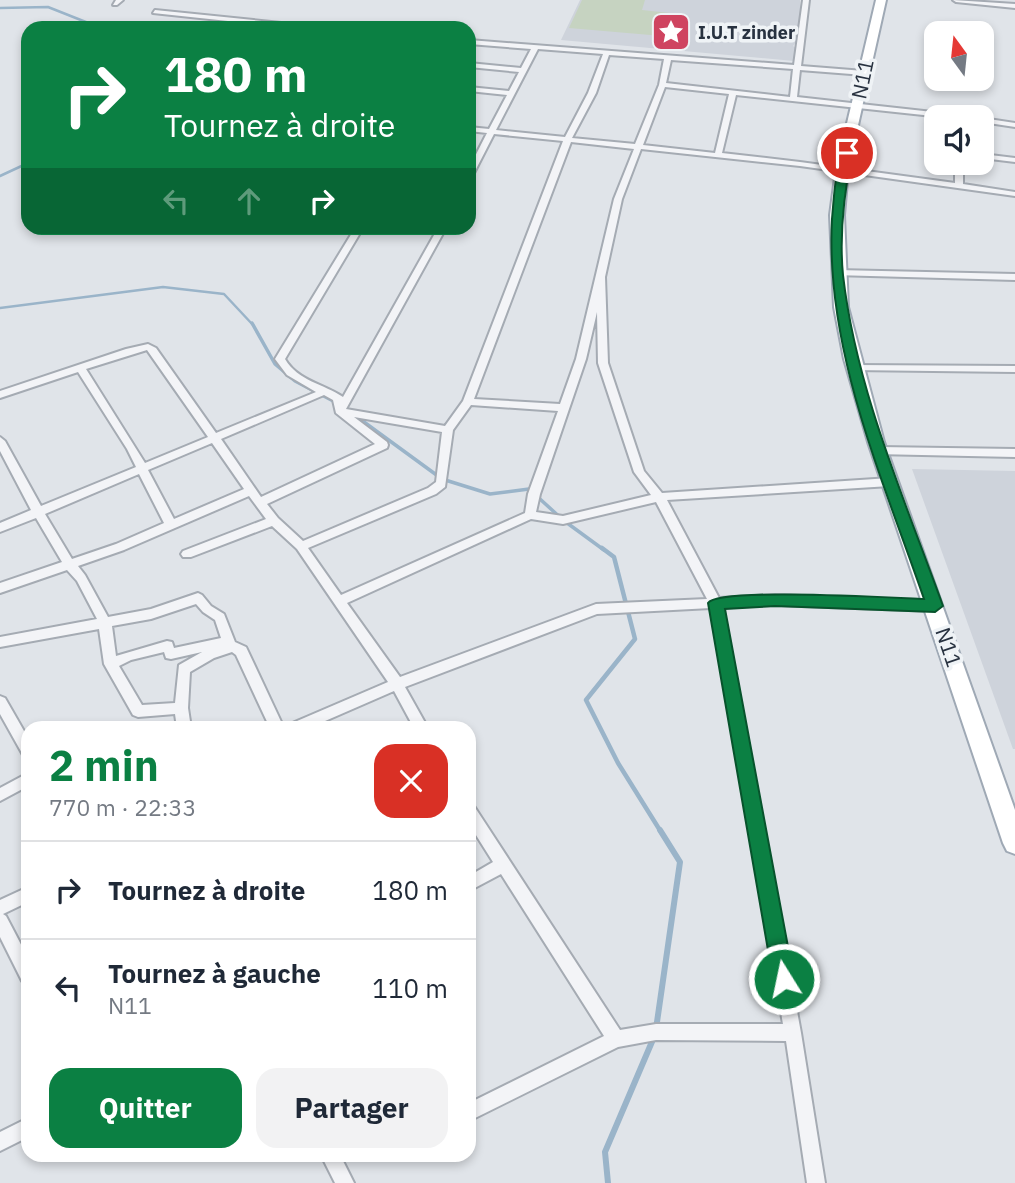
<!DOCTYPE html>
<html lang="fr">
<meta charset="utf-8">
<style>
:root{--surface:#fff;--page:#f2f2f3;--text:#1f2937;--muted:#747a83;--line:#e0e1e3;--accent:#0b8043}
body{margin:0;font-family:"IBM Plex Sans",sans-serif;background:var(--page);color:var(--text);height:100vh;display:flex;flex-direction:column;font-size:26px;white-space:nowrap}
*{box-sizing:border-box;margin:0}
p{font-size:23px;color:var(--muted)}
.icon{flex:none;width:38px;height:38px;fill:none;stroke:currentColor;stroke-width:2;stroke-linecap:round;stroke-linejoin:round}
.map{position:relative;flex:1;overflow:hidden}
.side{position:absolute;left:21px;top:721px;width:455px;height:441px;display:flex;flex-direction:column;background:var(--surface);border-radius:21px;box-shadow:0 4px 10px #0003}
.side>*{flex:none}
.guide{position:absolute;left:21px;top:21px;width:455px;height:214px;border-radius:21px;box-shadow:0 4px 10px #0003;background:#0b8043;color:#fff;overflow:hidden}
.needle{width:46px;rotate:345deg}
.controls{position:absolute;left:924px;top:21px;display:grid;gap:14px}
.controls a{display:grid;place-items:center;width:70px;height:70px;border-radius:14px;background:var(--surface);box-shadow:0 4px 10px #0003;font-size:35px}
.pin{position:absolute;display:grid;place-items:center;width:60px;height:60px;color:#fff;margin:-30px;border:4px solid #fff;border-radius:50%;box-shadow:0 2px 7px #0007}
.me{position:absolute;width:77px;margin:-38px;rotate:350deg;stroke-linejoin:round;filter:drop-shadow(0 0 5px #0008)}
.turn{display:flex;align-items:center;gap:24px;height:147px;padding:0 28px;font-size:32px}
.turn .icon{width:91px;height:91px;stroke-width:2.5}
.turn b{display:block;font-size:49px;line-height:60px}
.lanes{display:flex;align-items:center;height:66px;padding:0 28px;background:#0003;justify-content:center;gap:35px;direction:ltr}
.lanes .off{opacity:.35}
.round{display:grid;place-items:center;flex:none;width:74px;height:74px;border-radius:21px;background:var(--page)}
.head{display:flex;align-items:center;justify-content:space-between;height:119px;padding:0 28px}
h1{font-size:42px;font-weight:700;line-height:52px;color:var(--accent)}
.primary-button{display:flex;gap:14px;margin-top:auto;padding:14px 28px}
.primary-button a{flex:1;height:80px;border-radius:21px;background:var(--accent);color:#fff;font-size:28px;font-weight:700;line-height:80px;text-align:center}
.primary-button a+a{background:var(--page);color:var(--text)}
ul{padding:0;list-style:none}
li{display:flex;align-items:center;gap:21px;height:98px;padding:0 28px;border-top:2px solid var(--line)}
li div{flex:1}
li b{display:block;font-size:26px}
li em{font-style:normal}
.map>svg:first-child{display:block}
</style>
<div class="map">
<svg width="1015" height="1183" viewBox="0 0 1015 1183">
<rect width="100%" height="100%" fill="#e0e4e9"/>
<path fill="#ced3db" d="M580,0H800L801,37L793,46L796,48L794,61L561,40Z
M912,469L1015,471V749H1013Z"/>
<path fill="#c6d3c1" d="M582,0H645L642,10L670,13L662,36L569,28Z"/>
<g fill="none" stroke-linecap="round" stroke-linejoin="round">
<path stroke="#9ab4c9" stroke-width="2.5" d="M0,8L48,7L101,28
M0,176L28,163
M0,308L163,287L224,294L253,325"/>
<path stroke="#9ab4c9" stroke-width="3.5" d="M252,323L275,364L295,381L337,403
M353,414L442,479L490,494L529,489L563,520L604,550"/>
<path stroke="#9ab4c9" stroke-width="4.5" d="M602,548L614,557L635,639L586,700L618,763L661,832"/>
<path stroke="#9ab4c9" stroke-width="6" d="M656,1029L680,862L660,830
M608,1183L605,1152L654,1037"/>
<g stroke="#a5abb3" stroke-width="4">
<path id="street" d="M116,0H123L117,5H113Z
M803,0H809L801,66L864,71L867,73L864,75L800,70L797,97L960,115L964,117H942L736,95L722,153L800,162L955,183V163H963V184L1015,192V196L800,166L641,149L622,199L605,277L608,363L644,471L662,493L890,478L896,482L890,486L667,500L719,598L775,595L935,601L939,603L941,606L939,609L935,611L775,605L723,607L801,1033L825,1183H807L786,1041L656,1040L618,1047L469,1121V1103L604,1036L501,874L469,891V876L493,862L469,824V804L474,806L620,1030L656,1024H783L711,608L597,614L405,687L428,728H414L394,691L309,728H288L290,724L388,682L297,549L272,526L191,557H183L181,554L183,551L266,519L249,496L124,550L78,566L85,575L108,617L151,609L198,593L202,595L211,606L224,614L235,642L246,647L284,728H270L236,655L232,652L214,658L190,672L188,708L191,728H177L175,714L138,717L133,715L104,664L99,629L0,647V637L97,619L77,581L67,570L0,593V583L62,562L36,518L0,532V523L31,510L0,451V437L5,441L41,506L136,467L127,449L78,372L0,398V391L126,349L148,344L156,348L216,433L316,392L287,375L275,359L355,228H363L285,359C298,381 324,384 343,397L438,228H446L346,409L445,426L463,401L563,141L494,134L473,175L469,177V168L487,133L469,131V127L489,129L507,95L469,91V87L509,91L519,72L469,67V63L521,68L531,49L469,44V40L794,65ZM538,49L603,54L588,93L565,137L496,130ZM609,55L664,59L659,85L635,144L572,138L596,93ZM671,60L793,69L790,97L666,83ZM665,87L729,94L715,153L643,145ZM571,142L634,149L614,199L576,359L560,404L474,399ZM597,312L598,363L634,472L651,495L563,516L536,512L540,494L586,359ZM147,350L208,437L145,463L86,369ZM324,395L333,400L336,413L375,444L261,497L221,439ZM471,405L558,411L528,494L525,513L341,595L308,548L436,494L445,487L453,430ZM354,417L442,432L436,482L428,488L303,541L278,518L267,504L387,448L388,445L387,442ZM212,443L244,489L174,519L148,470ZM139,474L164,523L116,544L72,559L45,514ZM656,502L707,599L596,604L400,677L347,603L531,519L563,524ZM196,604L203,612L215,620L221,638L174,648L172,642L167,641L116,656L112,626L151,619ZM164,652L166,658L171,659L202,652L179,665L175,703L142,705L119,666L131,660Z
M953,0L1015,4V8L956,2Z
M155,10L311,26L314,28H293L153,13Z
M982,118L1015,123V127L982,122Z
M982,154L1015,158V162L982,158Z
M837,270L1015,274V280L834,275L833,273Z
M855,365L1015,366V372L851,370L850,368Z
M879,447L1015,449V457L875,454L874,451Z
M0,696L5,698L28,738V757L23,755L0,714Z
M28,773V786L0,801V788Z
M28,887V902L3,914L6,916L28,958V983L22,981L0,937V900Z
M28,1118V1137L0,1151V1132Z
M321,1155H340L354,1183H335Z"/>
</g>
<g stroke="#9fa9b5" stroke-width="4">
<path id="primary" d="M876,0H886L848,170L844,215L848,307L884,442L1015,810V854L1007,851L1003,843L868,442L844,359L834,307L830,215L836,170Z"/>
</g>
<use href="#street" fill="#f3f4f7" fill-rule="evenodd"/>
<use href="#primary" fill="#fff" fill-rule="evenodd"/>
</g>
<path fill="#0b8043" stroke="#07532c" stroke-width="2" d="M843,151L852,153C844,193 839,234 843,275C856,389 904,498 943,606L935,612L775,606L725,609L794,979L791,987L784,990L776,987L773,979L708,603C718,587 896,598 924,599C882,477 825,350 832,219C834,197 835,171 843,151Z"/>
<defs>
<g id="sight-square" transform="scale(2.0125)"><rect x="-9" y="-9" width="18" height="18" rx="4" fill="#cf4460" stroke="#eff3f6"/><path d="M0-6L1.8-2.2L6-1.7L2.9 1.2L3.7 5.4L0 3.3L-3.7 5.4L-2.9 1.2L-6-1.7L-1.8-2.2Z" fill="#fff"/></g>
</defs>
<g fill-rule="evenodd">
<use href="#sight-square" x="671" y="32"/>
</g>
<g text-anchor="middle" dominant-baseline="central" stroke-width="7" stroke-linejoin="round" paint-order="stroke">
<g font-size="18" font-weight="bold" fill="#283240" stroke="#eff3f6" text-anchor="start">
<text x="698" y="32">I.U.T zinder</text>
</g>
<g font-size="21" fill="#283240" stroke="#eff3f6">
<text transform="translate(862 79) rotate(-78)">N11</text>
<text transform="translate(949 647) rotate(71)">N11</text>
</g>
</g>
</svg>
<div class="controls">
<a><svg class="needle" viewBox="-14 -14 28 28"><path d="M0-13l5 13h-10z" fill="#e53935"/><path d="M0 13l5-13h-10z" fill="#747a83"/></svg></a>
<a><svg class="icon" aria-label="sound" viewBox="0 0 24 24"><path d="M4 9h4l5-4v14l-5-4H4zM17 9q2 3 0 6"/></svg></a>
</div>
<div class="pin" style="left:847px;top:153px;background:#d93025"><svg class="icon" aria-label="arrive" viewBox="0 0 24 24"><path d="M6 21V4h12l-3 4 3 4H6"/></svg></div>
<svg class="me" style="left:784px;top:979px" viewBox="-20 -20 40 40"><circle r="17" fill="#0b8043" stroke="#fff" stroke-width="3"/><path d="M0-11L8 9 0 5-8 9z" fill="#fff"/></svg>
<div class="guide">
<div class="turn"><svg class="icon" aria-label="right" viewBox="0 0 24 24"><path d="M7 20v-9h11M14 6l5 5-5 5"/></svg><div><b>180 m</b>Tournez à droite</div></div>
<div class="lanes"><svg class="icon off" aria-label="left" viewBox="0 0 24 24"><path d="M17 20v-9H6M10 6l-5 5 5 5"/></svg><svg class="icon off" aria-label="ahead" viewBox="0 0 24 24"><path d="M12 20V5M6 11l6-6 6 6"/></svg><svg class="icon" aria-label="right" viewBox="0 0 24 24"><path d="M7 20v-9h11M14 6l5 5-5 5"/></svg></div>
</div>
<section class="side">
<div class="head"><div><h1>2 min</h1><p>770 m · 22:33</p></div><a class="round" style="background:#d93025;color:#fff"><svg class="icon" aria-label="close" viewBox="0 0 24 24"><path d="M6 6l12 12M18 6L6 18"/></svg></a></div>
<ul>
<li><svg class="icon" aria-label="right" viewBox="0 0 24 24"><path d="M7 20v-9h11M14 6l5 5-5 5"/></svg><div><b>Tournez à droite</b></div><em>180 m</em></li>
<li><svg class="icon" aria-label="left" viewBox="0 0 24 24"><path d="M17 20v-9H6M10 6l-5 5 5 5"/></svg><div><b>Tournez à gauche</b><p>N11</p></div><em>110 m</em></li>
</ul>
<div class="primary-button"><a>Quitter</a><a>Partager</a></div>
</section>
</div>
